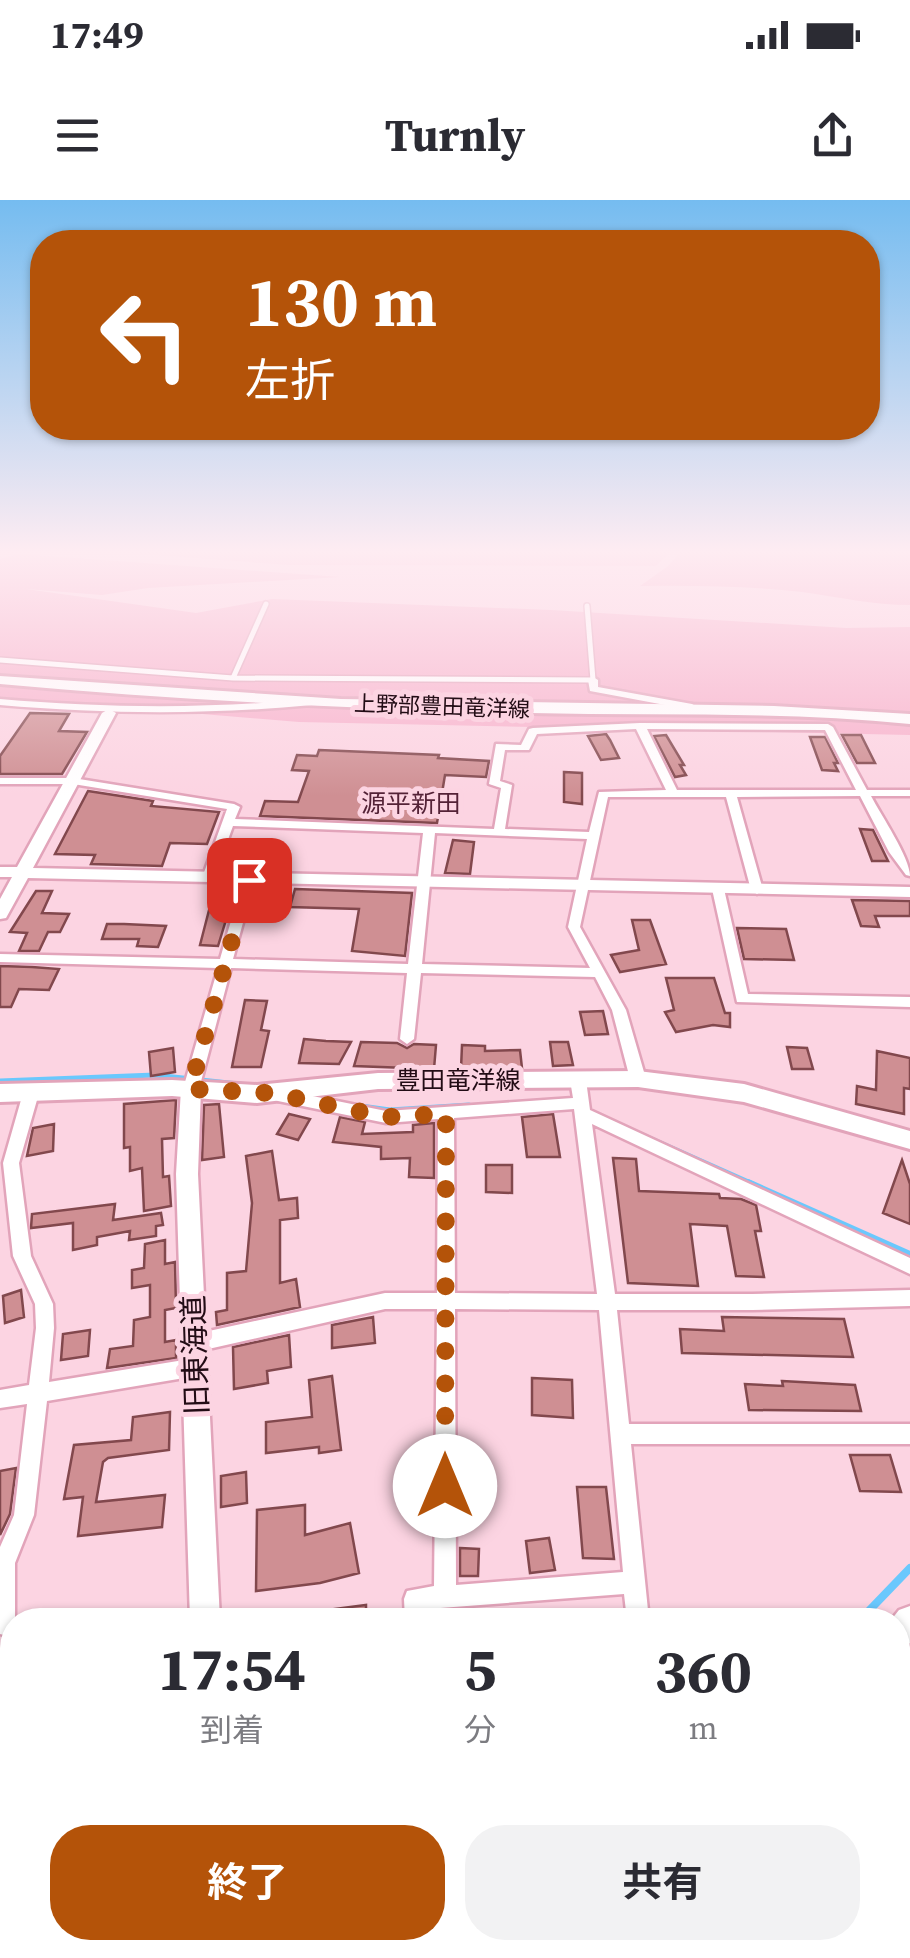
<!DOCTYPE html>
<html lang="ja">
<meta charset="utf-8">
<style>
:root{--surface:#fff;--page:#f2f2f3;--text:#2b2b33;--muted:#7c7c81;--accent:#b45309}
body{margin:0;font-family:"Source Serif 4","Noto Sans JP",serif;background:var(--page);color:var(--text);height:100vh;display:flex;flex-direction:column;font-size:38px;white-space:nowrap}
*{box-sizing:border-box;margin:0}
p{font-size:32px;color:var(--muted)}
.icon{flex:none;width:55px;height:55px;fill:none;stroke:currentColor;stroke-width:2;stroke-linecap:round;stroke-linejoin:round}
.map{position:relative;flex:1;overflow:hidden}
.details{position:absolute;left:0px;top:1408px;width:910px;height:352px;display:flex;flex-direction:column;background:var(--surface);border-radius:40px 40px 0 0;box-shadow:0 2px 8px #0004}
.details>*{flex:none}
.top-card{position:absolute;left:30px;top:30px;width:850px;height:210px;border-radius:40px;box-shadow:0 2px 8px #0004;background:#b45309;color:#fff;overflow:hidden}
.pin{position:absolute;display:grid;place-items:center;width:85px;height:85px;color:#fff;margin:-42px;border-radius:20px;box-shadow:0 5px 15px #0006}
.me{position:absolute;width:110px;margin:-55px;rotate:0deg;stroke-linejoin:round;filter:drop-shadow(0 0 8px #0008)}
.turn{display:flex;align-items:center;gap:35px;height:210px;padding:0 50px;font-size:45px}
.turn .icon{width:130px;height:130px;stroke-width:2.5}
.turn b{display:block;font-size:70px;line-height:85px}
.eta{display:flex;justify-content:space-evenly;align-items:center;height:170px;text-align:center}
.eta b{font-size:60px;font-weight:700;line-height:70px}
.action{display:flex;gap:20px;margin-top:auto;padding:20px 50px}
.action a{flex:1;height:115px;border-radius:40px;background:var(--accent);color:#fff;font-size:40px;font-weight:700;line-height:115px;text-align:center}
.action a+a{background:var(--page);color:var(--text)}
.status{display:flex;justify-content:space-between;align-items:center;height:70px;padding:0 50px;background:var(--surface);direction:ltr}
.status svg{height:28px;fill:currentColor}
header{display:flex;justify-content:space-between;align-items:center;height:130px;padding:0 50px;background:var(--surface);font-size:45px;font-weight:700}
.map>svg:first-child{display:block}
</style>
<div class="status"><b>17:49</b><svg viewBox="0 0 49 12"><path d="M0 12V9h3v3zM5 12V6h3v6zM10 12V3h3v9zM15 12V0h3v12zM26 1h20v11H26zM47 4h2v5h-2z"/></svg></div>
<header><svg class="icon" aria-label="menu" viewBox="0 0 24 24"><path d="M4 6h16M4 12h16M4 18h16"/></svg>Turnly<svg class="icon" aria-label="share" viewBox="0 0 24 24"><path d="M12 15V3M7 8l5-5 5 5M5 13v7h14v-7"/></svg></header>
<div class="map">
<svg width="910" height="1758" viewBox="0 0 910 1758">
<rect width="100%" height="100%" fill="#fcd4e2"/>
<path fill="#f7b1cb" d="M87,350H672L656,366L289,365Z
M682,350H910V405C873,405 839,397 802,392C748,386 694,385 640,386L668,366Z
M19,354L340,377L148,388L102,395L26,389L196,413L272,399L551,410L846,428L910,427V535L299,522L0,497V359Z"/>
<g fill="none" stroke-linecap="round" stroke-linejoin="round">
<path stroke="#6ac8fd" stroke-width="5" d="M0,881L155,875L247,885
M361,906L390,910L469,905
M584,909L753,984"/>
<path stroke="#6ac8fd" stroke-width="6" d="M748,982L910,1054"/>
<path stroke="#6ac8fd" stroke-width="8" d="M860,1420L910,1368"/>
</g>
<path fill="#cf8f93" stroke="#82484d" stroke-width="2.5" d="M30,513L69,514L59,531L87,532L62,574H0V556Z
M606,534L610,540L619,558L601,560L588,536Z
M666,535L684,565H680L686,575L675,577L654,536Z
M842,535H861L875,563H857Z
M810,537H825L838,563H834L838,571L822,570Z
M319,550L439,555L438,558L489,561L486,577L445,575L437,623L260,616L265,601L298,602L309,571L292,570L297,555L317,556Z
M564,572L582,573V604L564,602Z
M88,591L153,601L151,606L219,612L207,644L170,643L162,666L91,664L95,655L55,654Z
M860,629L873,630L888,661H872Z
M453,640L474,642L470,674L445,673Z
M215,687H236L218,746L200,745Z
M295,689L412,693L405,756L352,751L359,709L290,707Z
M36,691H52L42,713L69,714L60,732H48L39,751H19L27,733L10,732Z
M852,700L910,701V716H875L879,727L861,726Z
M632,720H650L666,764L620,772L611,755L639,750Z
M107,724H124L166,726L158,747L137,746L139,739H102Z
M737,728L786,729L794,760L744,759Z
M0,766L32,767L59,769L49,790L19,789L11,807H0Z
M666,778H714L725,813H730V827L713,825L676,832L665,812L674,810Z
M245,800L267,801L261,830L269,831L261,867H232Z
M603,811L608,834L585,835L580,812Z
M304,839L326,841L351,842L339,864L299,863Z
M361,842L397,843L407,848L414,844L436,845L434,869L354,866Z
M550,842H568L573,865L553,866Z
M462,845L485,846V851L520,850L522,868L461,869Z
M787,847L807,848L813,869H792Z
M173,848L175,872L151,876L149,852Z
M877,851L910,858V889L904,888V914L856,904L857,886L876,890Z
M176,900L174,938L162,939L163,977L169,976L171,1006L144,1011L142,968L130,971V947L124,948V904Z
M219,904L224,957L202,960L204,905Z
M289,914L310,919L298,940L277,934Z
M553,914L560,957H527L522,917Z
M340,917L365,922L362,934L413,932V925L434,923V978L409,977L410,958L381,959V947L333,942Z
M54,924L53,951L27,956L33,928Z
M272,951L279,1000L297,998L298,1018L280,1020V1083L296,1079L300,1107L217,1125L216,1112L227,1110V1073L246,1071L252,1003L246,956Z
M613,958L636,959L639,991L719,994L720,998L741,999L756,1005L761,1031H755L764,1077L736,1076L727,1026L690,1024L698,1086L628,1083Z
M902,960L910,984V1024L883,1013Z
M486,965H512V993L486,992Z
M115,1004L113,1020L161,1013L163,1025L156,1026V1036L129,1040L130,1031L97,1037V1045L73,1050V1023L31,1028L32,1014Z
M165,1040V1064L175,1062L176,1108L165,1110V1142L176,1140V1158L107,1168L110,1149L133,1146L134,1120L150,1117V1085L132,1088V1070L144,1068L145,1044Z
M21,1090L24,1117L5,1123L3,1096Z
M373,1117L375,1143L332,1148V1125Z
M722,1117L844,1119L853,1157L682,1153L680,1129L724,1131Z
M90,1130L88,1156L61,1160L63,1134Z
M289,1135L291,1167L267,1171L268,1183L234,1189L233,1147Z
M332,1176L341,1250L319,1253V1247L266,1253V1222L312,1217L309,1180Z
M532,1178L572,1180L573,1218L532,1215Z
M782,1181L855,1185L861,1211L749,1210L745,1184L783,1186Z
M170,1212L169,1250L108,1258L103,1262L96,1302L165,1295L162,1327L78,1336L83,1297L64,1299L74,1245L131,1240L133,1217Z
M850,1255H890L901,1292L860,1291Z
M16,1268L10,1314L0,1335V1271Z
M246,1272L247,1303L221,1307V1276Z
M577,1287H606L614,1359L583,1358Z
M305,1305V1335L350,1323L359,1373L320,1383L256,1391L257,1310Z
M549,1338L555,1370L530,1373L526,1341Z
M460,1348L479,1349L478,1376H460Z
M366,1405V1420H320L319,1411Z"/>
<g fill="none" stroke-linecap="round" stroke-linejoin="round">
<g stroke="#e2a4ba" stroke-width="8">
<path id="service" d="M0,460L233,478L593,480L587,406
M233,478L266,404"/>
</g>
<g stroke="#e2a4ba" stroke-width="5">
<path id="minor" d="M593,477L598,480V487L692,504L697,507L692,510L590,491L588,480Z
M0,499C105,508 207,509 312,499L317,502L312,505C207,515 105,514 0,505Z
M640,523L828,524L833,527L867,590H910V596H871C881,615 910,658 910,676L906,675L889,652L860,596L737,597L763,690L757,694L751,690L726,597H608L580,727L626,810L646,879L643,883H633L630,879L612,810L595,777L421,773L414,839L407,844L400,839L407,773L231,768L199,889L196,893H186L183,889L218,768L0,762V754L220,759L243,679L249,675L255,679L233,759L408,764L423,633L233,626L214,678L208,682L202,678L227,609L73,584H0V578H73L234,604L240,607L235,619L494,629L501,588L489,584L496,544L521,545L529,529L533,528ZM636,529L666,590L599,592L589,632L505,629L512,585L500,581L505,550H529L537,534ZM647,529L825,530L856,590H677ZM435,633L587,639L568,727L590,768L422,764Z
M718,685L724,689L748,794L910,797V807L737,802L712,689Z
M578,874L586,880L590,910L910,1058V1074L592,924L615,1094H752L910,1090V1106L752,1110H617L629,1224H910V1244H631L649,1420H627L624,1394L427,1409V1420H405L404,1399L407,1391L434,1386L437,1109H385L195,1152L188,1149L186,1143L188,1137L195,1134L385,1093H437L438,919L386,923L278,901L273,899L270,895L273,891L278,889L386,911L573,898L570,880ZM574,909L597,1094L455,1093L454,918ZM455,1109L599,1110L623,1372L456,1385Z
M31,887L36,889L39,893L19,963L31,1056L53,1104L54,1128L49,1182L196,1158L203,1161L205,1167L203,1173L196,1176L47,1201L34,1315L15,1363V1420H12V1432L4,1435L0,1434V1347L14,1315L27,1204L0,1208V1190L29,1185L36,1128L35,1104L13,1056L3,963L23,893L26,889Z
M898,1726C910,1733 910,1742 910,1758H894L888,1748H898Z
M624,1748H650L654,1758H628Z"/>
</g>
<g stroke="#e2a4ba" stroke-width="5">
<path id="tertiary" d="M109,509L116,513L33,668L910,687V697L28,678L6,718L0,719V699L12,677H0V667H17L102,513Z
M191,881L198,884L201,889L198,974L220,1420H190L176,974L181,889L184,884Z
M910,1406V1443L898,1449V1420H891L899,1410Z
M188,1748H224V1758H188Z
M573,1748H610L606,1758H569Z"/>
</g>
<g stroke="#e2a4ba" stroke-width="6">
<path id="secondary" d="M0,476L341,499L774,506L910,514V524C784,511 657,516 531,513C353,509 177,500 0,484Z
M638,871L744,884L910,931V949L744,902L638,887L378,889L257,903L172,896L0,902V884L172,880L257,885L378,873Z"/>
</g>
<use href="#service" stroke="#fff" stroke-width="5"/>
<use href="#minor" fill="#fff" fill-rule="evenodd"/>
<use href="#tertiary" fill="#fff" fill-rule="evenodd"/>
<use href="#secondary" fill="#fff" fill-rule="evenodd"/>
</g>
<linearGradient id="sky" x2="0" y2="1"><stop stop-color="#75bcf0"/><stop offset="0.59" stop-color="#feecf2"/><stop offset="1" stop-color="#feecf2" stop-opacity="0"/></linearGradient>
<rect width="910" height="596" fill="url(#sky)"/>
<g fill="none" stroke-linecap="round" stroke-linejoin="round">
<path stroke="#b45309" stroke-width="18" stroke-dasharray="0 32.4" d="M249,680L190,889L271,893L386,917L446,914L445,1286"/>
</g>
<g text-anchor="middle" dominant-baseline="central" stroke-width="10" stroke-linejoin="round" paint-order="stroke">
<g font-size="22" fill="#220c15" stroke="#fcd4e2">
<text transform="translate(442 506) rotate(2)">上野部豊田竜洋線</text>
</g>
<g font-size="25" fill="#542237" stroke="#fcd4e2">
<text x="411" y="603">源平新田</text>
</g>
<g font-size="25" fill="#220c15" stroke="#fcd4e2">
<text x="458" y="880">豊田竜洋線</text>
</g>
<g font-size="30" fill="#220c15" stroke="#fcd4e2">
<text transform="translate(195 1155) rotate(-92)">旧東海道</text>
</g>
</g>
</svg>
<div class="pin" style="left:249px;top:680px;background:#d93025"><svg class="icon" aria-label="arrive" viewBox="0 0 24 24"><path d="M6 21V4h12l-3 4 3 4H6"/></svg></div>
<svg class="me" style="left:445px;top:1286px" viewBox="-20 -20 40 40"><circle r="19" fill="#fff"/><path d="M0-13L10 11 0 6-10 11z" fill="#b45309"/></svg>
<div class="top-card">
<div class="turn"><svg class="icon" aria-label="left" viewBox="0 0 24 24"><path d="M17 20v-9H6M10 6l-5 5 5 5"/></svg><div><b>130 m</b>左折</div></div>
</div>
<section class="details">
<div class="eta">
<div><b>17:54</b><p>到着</p></div>
<div><b>5</b><p>分</p></div>
<div><b>360</b><p>m</p></div>
</div>
<div class="action"><a>終了</a><a>共有</a></div>
</section>
</div>
